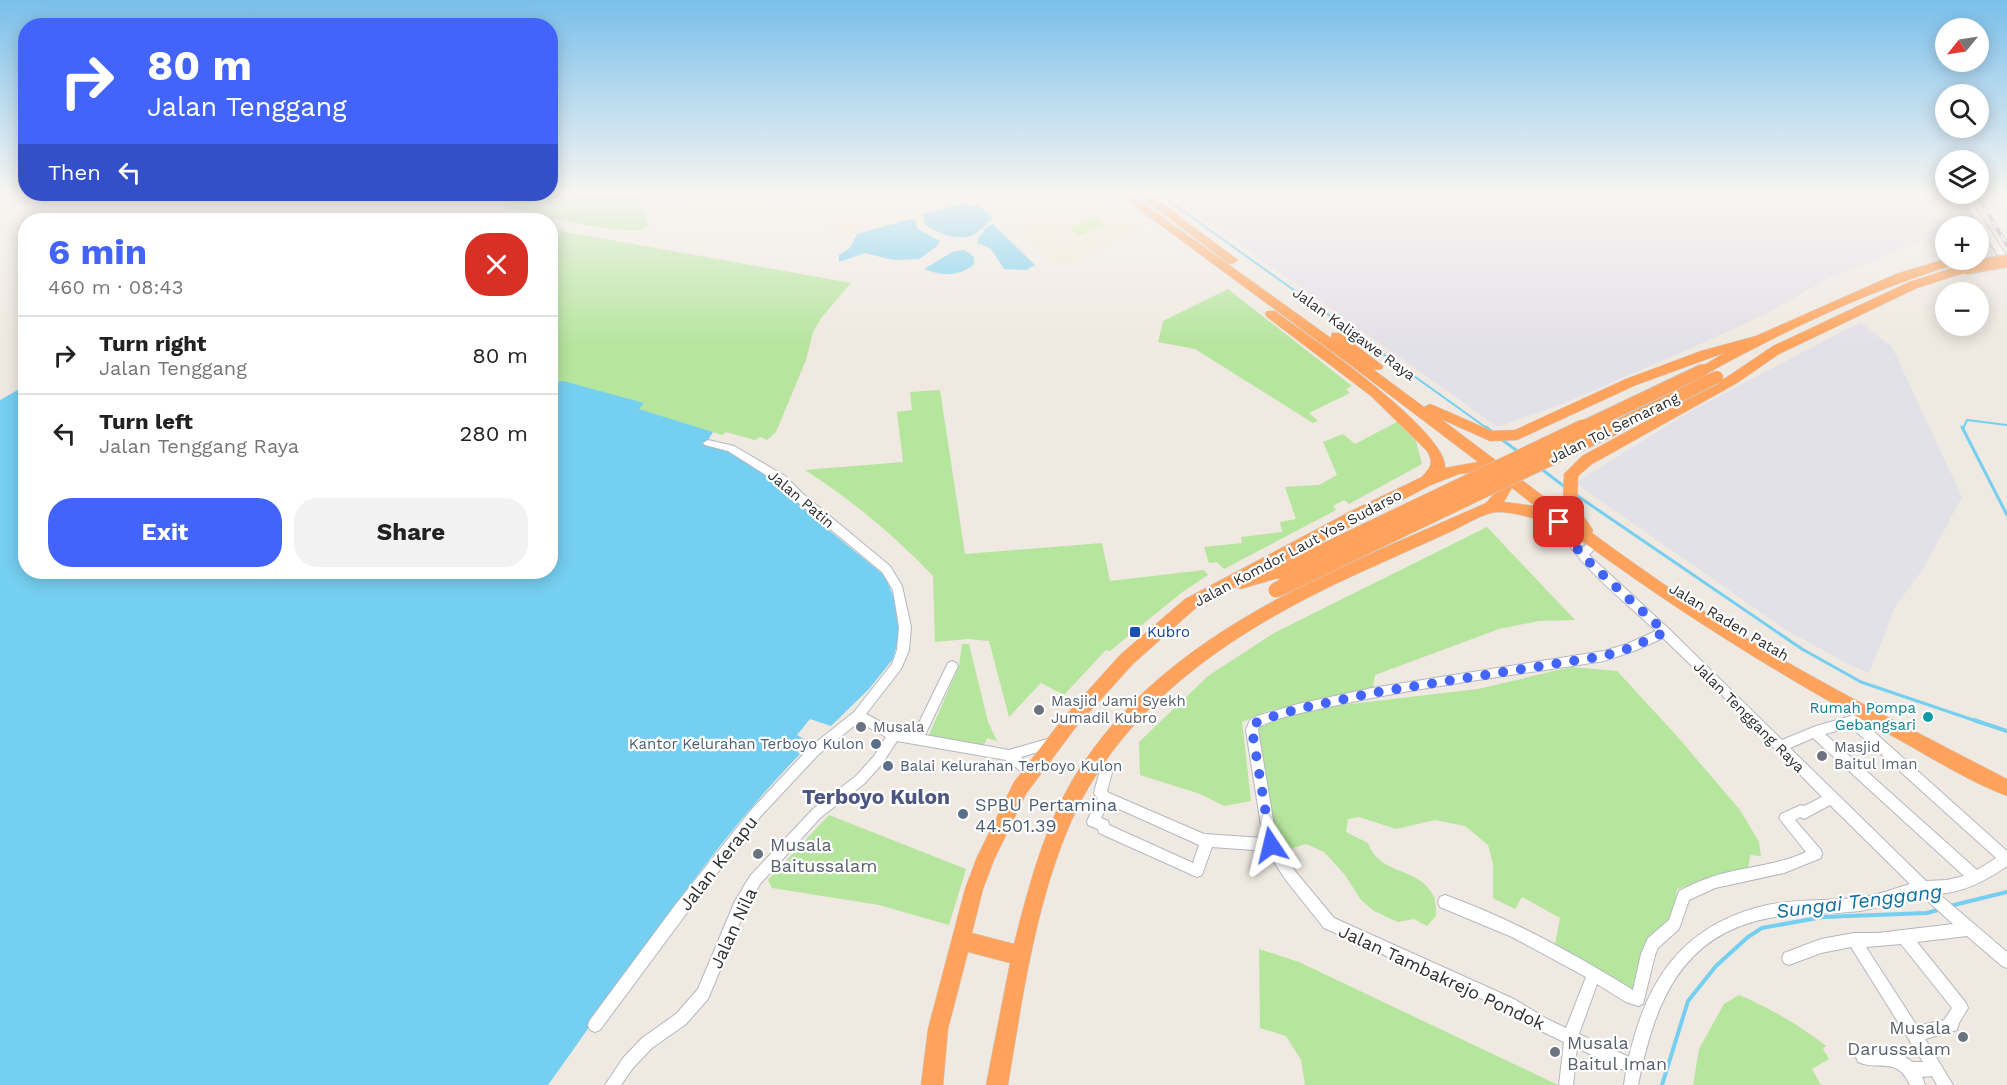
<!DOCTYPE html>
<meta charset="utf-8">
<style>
:root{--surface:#fff;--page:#f2f2f2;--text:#222;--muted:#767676;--line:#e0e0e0;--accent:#4264fb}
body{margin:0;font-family:"Work Sans",sans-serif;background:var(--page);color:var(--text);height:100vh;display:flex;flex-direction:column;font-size:22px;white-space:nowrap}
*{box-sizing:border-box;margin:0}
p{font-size:20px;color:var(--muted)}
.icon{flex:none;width:33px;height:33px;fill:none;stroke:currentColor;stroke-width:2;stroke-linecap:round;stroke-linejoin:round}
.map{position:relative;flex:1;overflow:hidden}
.details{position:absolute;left:18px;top:213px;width:540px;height:366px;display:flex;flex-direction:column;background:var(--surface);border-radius:24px;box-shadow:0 3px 15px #0003}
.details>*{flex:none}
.top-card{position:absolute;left:18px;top:18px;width:540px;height:183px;border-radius:24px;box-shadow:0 3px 15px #0003;background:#4264fb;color:#fff;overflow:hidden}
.needle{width:39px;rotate:240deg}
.tools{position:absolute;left:1935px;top:18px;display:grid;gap:12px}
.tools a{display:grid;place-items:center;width:54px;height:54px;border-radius:50%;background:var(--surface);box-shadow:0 3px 15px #0003;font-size:30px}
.pin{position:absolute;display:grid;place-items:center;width:51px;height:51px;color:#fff;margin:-26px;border-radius:12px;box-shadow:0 3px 9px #0006}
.me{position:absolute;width:66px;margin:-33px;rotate:350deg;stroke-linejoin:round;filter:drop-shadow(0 0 4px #0008)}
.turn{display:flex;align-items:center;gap:21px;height:126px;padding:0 30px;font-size:27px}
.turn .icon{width:78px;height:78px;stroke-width:2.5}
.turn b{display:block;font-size:42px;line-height:51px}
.then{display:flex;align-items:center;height:57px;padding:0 30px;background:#0003;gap:12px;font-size:22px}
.round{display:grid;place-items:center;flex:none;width:63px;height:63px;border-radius:24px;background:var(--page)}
.summary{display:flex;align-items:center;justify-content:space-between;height:102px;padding:0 30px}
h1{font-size:36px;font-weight:700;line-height:45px;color:var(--accent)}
.button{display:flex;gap:12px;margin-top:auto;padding:12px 30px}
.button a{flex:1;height:69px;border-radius:24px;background:var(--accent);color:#fff;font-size:24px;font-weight:700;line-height:69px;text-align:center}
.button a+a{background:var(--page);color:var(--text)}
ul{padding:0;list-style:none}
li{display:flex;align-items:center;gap:18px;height:78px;padding:0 30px;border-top:2px solid var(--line)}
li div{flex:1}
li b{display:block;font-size:22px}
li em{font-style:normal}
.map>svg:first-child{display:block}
</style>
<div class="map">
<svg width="2007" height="1085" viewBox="0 0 2007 1085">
<rect width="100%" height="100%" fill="#efe9e1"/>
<path fill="#e3e1e8" d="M1167,193H1921L1932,216L1943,219L1948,226H1946L1945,243L1921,241L1825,280L1766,314L1680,353L1567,402L1498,427Z
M1860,322L1892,347L1962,497L1923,569L1895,607L1869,673L1850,665L1786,630L1575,483L1689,412Z"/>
<path fill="#f0e6d1" d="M680,193H778L727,221Z
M794,193H974L911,216L840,237Z
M974,193H1095L1143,229L1059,266Z"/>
<path fill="#b6e59e" d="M649,193L639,201L649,226C637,239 554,218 534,214L528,211L508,210L504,203L509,194Z
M550,229L851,283L822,317L813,332L806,360L776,432L767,440L760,437L755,440L726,432L722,435L638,409L643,404L551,384Z
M1228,289L1352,386L1346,389L1350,393L1309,413L1318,421L1313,423L1195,349L1158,342L1163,321Z
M940,390L965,554L1102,543L1110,581L1204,570L1208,575L1181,593L1110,651L1106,650L1064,695L1041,683L1009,717L989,641L968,639L935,642L933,576C895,536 852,500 805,470L903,462L897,412L912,410L910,392Z
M1397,422L1416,441L1422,464L1349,504L1344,500L1333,506L1336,510L1224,569L1217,562L1209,563L1204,547L1242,543L1241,537L1282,532L1280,522L1296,519L1285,487L1319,485L1337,475L1323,442L1343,434L1355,444Z
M1487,527L1575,620L1539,621L1499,629L1375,675L1373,688L1268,711L1242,722L1251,801L1224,806L1200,794L1140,775L1139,742L1208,676L1274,633Z
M962,644H969L988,722L997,741L987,738L983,747L928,737L959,666Z
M1571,667L1617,671L1676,735L1740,810L1759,842L1761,856L1750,855L1748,871L1677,889L1674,913L1644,944L1632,989L1555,944L1560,918L1522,897L1515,909L1493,898V864L1488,845L1465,826L1435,820L1396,829L1359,817L1348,819L1346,832L1368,843C1379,876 1420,866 1434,897C1436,902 1436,910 1436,916L1427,926L1414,919L1398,922L1374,911L1361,900L1345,875L1324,852L1306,844L1283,851L1265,836L1254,726L1265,720L1325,707L1478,689Z
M829,815L966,869L949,925L879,905L772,888L768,880Z
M1259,949L1299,962L1558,1085H1305L1301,1060L1286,1036L1260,1028Z
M1739,995C1770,1008 1799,1025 1826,1046L1823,1049L1829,1059L1812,1069L1821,1085H1693L1699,1049L1724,1004Z"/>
<path fill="#c9ec9a" d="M1094,217L1104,225L1078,236L1068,228Z"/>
<path fill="#75cff0" d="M964,203L969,206L978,204L993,218C987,223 981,230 975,234C962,243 935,233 925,224L923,214Z
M910,219L915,220L918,229L940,241L936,247L919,259L893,260L865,253L839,262V255L850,248L857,234Z
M993,224L1035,265L1026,270L1004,269L991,249L978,243V238L987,227Z
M965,250L974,257V264C960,277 941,276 924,269L954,251Z
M563,381L644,403L639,409L713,432L706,443L741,455L766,472L820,523L885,576L896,603L899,637L893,659L869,689L831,726L810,719L797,735L811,743C709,844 632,969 548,1085H0V400L25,386L26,572H550L551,384Z"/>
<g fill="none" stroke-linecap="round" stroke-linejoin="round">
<path stroke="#75cff0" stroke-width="2" d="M1158,193L1488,429
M1963,429L1967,420L2007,425"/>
<path stroke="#75cff0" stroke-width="3" d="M1486,427L1491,431
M1962,427L2007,515
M1501,439L1520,453
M1540,468L1565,487
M1576,495L1802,649L1861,682L1979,722"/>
<path stroke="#75cff0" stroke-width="4" d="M1974,720L2007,731
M1950,906L2007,892
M1662,1085L1688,1001L1716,966L1748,937L1762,928L1823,917L1927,913L1941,909"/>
<g stroke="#b4b7c1" stroke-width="2">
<path id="minor" d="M1959,194H1967L2007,257V265L2003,263Z
M708,440L734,446L785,476L802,493L890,566L902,586L911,627L909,650L901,669L866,714L896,730L914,733L948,663L952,661L956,663L958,666L925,735L1009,750L1054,737L1058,738L1060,742L1058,746L1021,757L1034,768L1036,772L1034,776L1030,778L1006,760L897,741L882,764L864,784L821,817L760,884L745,910L708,999L686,1024L652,1048L633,1068L621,1085H605L623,1058L642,1038L676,1014L698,989L735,901L750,876L813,809L856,776L874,756L886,737L859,722L818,755L760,817L686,914L600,1030L595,1032L590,1030L588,1025L590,1020L676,904L752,809L810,747L854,712L892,664L897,650L899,627L893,590L882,572L794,499L777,482L728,451L705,445L703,443Z
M1559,518L1563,519L1574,538L1582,548L1590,541H1598L1599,544L1589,555L1669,629L1782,740L1816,726L1851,716L1870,704L1874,703L1878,704L1880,708L1872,717L1863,722L2007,851V866C1987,880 1965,892 1939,894L2007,952V968L2002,966L1967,936L1917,942L1966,1003L1968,1008L1959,1023L1957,1030L1925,1039L1953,1085H1937L1932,1076L1922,1077L1925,1085H1910C1896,1055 1881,1072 1858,1062L1856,1057L1858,1052L1863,1050L1897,1052L1913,1062H1923L1851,947L1821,953L1789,965L1784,963L1782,958L1784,953L1821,939L1854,933H1878L1953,924L1921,895C1900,899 1881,908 1860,911C1829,915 1799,912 1769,918C1679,935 1654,1006 1638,1085H1624L1626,1071L1577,1048L1573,1085H1559L1564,1042L1537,1029L1504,1009L1324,928L1285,879L1267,851L1212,847L1202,875L1197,877L1099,833L1098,829L1088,825L1087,821L1098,799L1094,793L1100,770L1091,758L1093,754L1097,753L1101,754L1113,769L1107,791L1109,793L1204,834L1263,838L1246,730L1250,720L1257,716L1298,704L1372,688L1604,651L1627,644L1656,631C1620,597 1578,566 1554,522ZM1663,638L1733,706L1822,797L1804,806L1801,805L1781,814L1779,818L1806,852C1783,863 1757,866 1733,871C1714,875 1696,882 1679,891L1669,920L1648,938L1641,954L1633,990C1573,953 1512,919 1445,895L1440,897L1438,902L1440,907L1512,937L1586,977L1566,1028L1547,1019L1514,999L1334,918L1295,871L1277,843L1258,730L1259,727C1281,715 1313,711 1338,705C1426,686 1515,675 1604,661L1634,651ZM1851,727L1996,858L1977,870L1825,734ZM1813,738L1964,876L1947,880L1926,881L1790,748ZM1108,804L1199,845L1193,863L1109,825L1108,821L1101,818ZM1830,805L1910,884C1893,889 1876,896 1857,898C1827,901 1796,899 1767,905C1684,924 1647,978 1629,1057L1579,1034L1597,984L1626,1002L1638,1006L1643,1004L1655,955L1658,948L1679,929L1689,900L1715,888L1784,873L1821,858L1822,854L1821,850L1795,820L1800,817L1804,819ZM1901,944L1952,1008L1944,1020L1917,1026L1866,947Z"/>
</g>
<g stroke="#c9c9c9" stroke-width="1">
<path id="highway" d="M1117,193H1129L1331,338L1332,333H1340L1383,366L1382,369L1374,370L1424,407L1430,404L1435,406L1492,431L1515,430L1626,379L1701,351L1756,336L1896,274L1946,259L1962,260L1960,263C1872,289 1788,329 1708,373L1703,374L1696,370L1724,353L1636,385L1517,440L1490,441L1441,419L1567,514L1563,508L1564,474L1582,456L1727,377L1773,346L1909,282L1962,265H1970V271L1917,288L1779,354L1737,383L1592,464L1578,476L1577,507L1593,530L1592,533C1652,577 1713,619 1778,657C1853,700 1930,739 2007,779V796C1968,781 1930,757 1894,737C1774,673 1661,601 1552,519C1541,524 1510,508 1491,513C1477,517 1463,526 1450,532C1420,546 1389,559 1359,573C1238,628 1117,705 1066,834C1034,913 1022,1001 1008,1085H986L1010,963L968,952L948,1029L943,1085H921L928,1029L965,889L977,857L1014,782L1064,717L1121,654L1185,599L1351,511L1422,477C1431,466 1434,464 1427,451L1371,396L1267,317L1265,314L1267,311H1275C1306,334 1449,432 1445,468L1478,462L1349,364ZM1476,472L1497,477L1498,489L1486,503C1336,570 1167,629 1076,774C1044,826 1029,886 1014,944L972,933L983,889L994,860L1026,794L1076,727L1133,664L1197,607L1235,587L1241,589L1285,576L1288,572L1285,568L1280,566L1267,570L1431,485L1459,474ZM1512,488L1535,506L1504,502Z
M1136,193H1148L1238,260L1232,264L1228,263Z"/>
</g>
<use href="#minor" fill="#fff" fill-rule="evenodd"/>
<use href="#highway" fill="#ffa35c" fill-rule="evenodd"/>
<g stroke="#a3a6b8" stroke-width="4">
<path id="rail" d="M1976,194L2007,245"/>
</g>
<use href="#rail" stroke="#fff" stroke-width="2" stroke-dasharray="8" stroke-linecap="butt"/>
<g stroke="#c9c9c9" stroke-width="14" stroke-linecap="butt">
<path id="highway-bridge-far1" d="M1966,268L2007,261
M1579,429L1703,370
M1612,429L1717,377"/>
</g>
<g stroke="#c9c9c9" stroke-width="16" stroke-linecap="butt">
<path id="highway-bridge" d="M1280,572L1583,427
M1276,590L1615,427"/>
</g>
<use href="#highway-bridge-far1" stroke="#ffa35c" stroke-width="12"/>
<use href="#highway-bridge" stroke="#ffa35c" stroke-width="15"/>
</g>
<linearGradient id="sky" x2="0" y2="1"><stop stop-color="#7abfeb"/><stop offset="0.56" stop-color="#f8f5f2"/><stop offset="1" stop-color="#f8f5f2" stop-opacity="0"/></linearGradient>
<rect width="2007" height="345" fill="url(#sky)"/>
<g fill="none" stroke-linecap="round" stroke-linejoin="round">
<path stroke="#4264fb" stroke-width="10" stroke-dasharray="0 18" d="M1271,845L1252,730L1254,724L1261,720L1298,709L1372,693L1604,656L1630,648L1665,632L1591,564L1570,541L1559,522"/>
</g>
<rect fill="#1a4fb4" stroke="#fff" stroke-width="2" x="1129" y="626" width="12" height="12" rx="3"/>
<g fill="#6b7280" stroke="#fff" stroke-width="2">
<circle cx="1039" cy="710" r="6"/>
<circle cx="861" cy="727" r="6"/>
<circle cx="1822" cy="756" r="6"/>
<circle cx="758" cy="854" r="6"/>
<circle cx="1963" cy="1037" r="6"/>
<circle cx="1555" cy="1052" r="6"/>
</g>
<circle fill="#0f9aa8" stroke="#fff" stroke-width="2" cx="1928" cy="717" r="6"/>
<g fill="#5c6f8a" stroke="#fff" stroke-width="2">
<circle cx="876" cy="744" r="6"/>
<circle cx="888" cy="766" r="6"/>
<circle cx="963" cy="814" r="6"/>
</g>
<g text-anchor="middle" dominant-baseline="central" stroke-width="4.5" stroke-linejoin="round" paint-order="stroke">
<g font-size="15" fill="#2e2e2e" stroke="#fff">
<text transform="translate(1354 334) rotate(36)">Jalan Kaligawe Raya</text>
<text transform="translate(1614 428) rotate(-26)">Jalan Tol Semarang</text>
<text transform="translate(801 499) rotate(40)">Jalan Patin</text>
<text transform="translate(1298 548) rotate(-28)">Jalan Komdor Laut Yos Sudarso</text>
<text transform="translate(1729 622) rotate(31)">Jalan Raden Patah</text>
<text transform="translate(1749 717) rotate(45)">Jalan Tenggang Raya</text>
</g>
<g font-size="15" fill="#164399" stroke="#fff" text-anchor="start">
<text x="1147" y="632">Kubro</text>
</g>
<g font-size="15" fill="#5b616d" stroke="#fff" text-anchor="start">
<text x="1051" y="701">Masjid Jami Syekh<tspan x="1051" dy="17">Jumadil Kubro</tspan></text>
<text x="873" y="727">Musala</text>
<text x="1834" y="747">Masjid<tspan x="1834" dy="17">Baitul Iman</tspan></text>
</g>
<g font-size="15" fill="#0d838f" stroke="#fff" text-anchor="end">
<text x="1916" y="708">Rumah Pompa<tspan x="1916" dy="17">Gebangsari</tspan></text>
</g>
<g font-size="15" fill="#4e5e75" stroke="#fff" text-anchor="end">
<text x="864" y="744">Kantor Kelurahan Terboyo Kulon</text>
<text x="900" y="766" text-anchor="start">Balai Kelurahan Terboyo Kulon</text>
</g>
<g font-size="18" fill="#4e5e75" stroke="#fff" text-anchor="start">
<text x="975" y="804">SPBU Pertamina<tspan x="975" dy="21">44.501.39</tspan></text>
</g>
<g font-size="18" fill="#5b616d" stroke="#fff" text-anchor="start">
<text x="770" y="844">Musala<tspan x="770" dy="21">Baitussalam</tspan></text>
<text x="1951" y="1027" text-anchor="end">Musala<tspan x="1951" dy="21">Darussalam</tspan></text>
<text x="1567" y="1042">Musala<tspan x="1567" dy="21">Baitul Iman</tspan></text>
</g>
<g font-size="18" fill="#2e2e2e" stroke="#fff">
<text transform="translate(718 863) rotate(-52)">Jalan Kerapu</text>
<text transform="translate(733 928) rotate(-65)">Jalan Nila</text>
<text transform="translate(1442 977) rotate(25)">Jalan Tambakrejo Pondok</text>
</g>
<g font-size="20" font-style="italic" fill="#0d6fa3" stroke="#fff">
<text transform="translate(1859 901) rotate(-7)">Sungai Tenggang</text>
</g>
<g font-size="21" font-weight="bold" fill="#4d5680" stroke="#fff">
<text x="876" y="796">Terboyo Kulon</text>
</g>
</g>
</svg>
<div class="tools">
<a><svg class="needle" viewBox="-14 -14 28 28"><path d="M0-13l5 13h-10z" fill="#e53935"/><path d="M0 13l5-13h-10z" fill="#767676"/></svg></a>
<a><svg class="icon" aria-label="search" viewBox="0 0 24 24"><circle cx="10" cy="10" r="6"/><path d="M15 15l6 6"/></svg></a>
<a><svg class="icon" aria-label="layers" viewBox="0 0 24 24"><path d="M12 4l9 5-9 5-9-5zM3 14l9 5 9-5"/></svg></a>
<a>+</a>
<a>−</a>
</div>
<div class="pin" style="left:1559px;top:522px;background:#d93025"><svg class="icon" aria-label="arrive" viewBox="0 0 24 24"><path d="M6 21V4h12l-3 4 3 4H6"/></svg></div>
<svg class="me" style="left:1271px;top:845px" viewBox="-20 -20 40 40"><path d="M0-17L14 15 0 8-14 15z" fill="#4264fb" stroke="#fff" stroke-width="4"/></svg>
<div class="top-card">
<div class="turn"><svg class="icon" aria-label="right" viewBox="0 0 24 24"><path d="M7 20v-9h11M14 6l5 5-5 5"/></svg><div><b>80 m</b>Jalan Tenggang</div></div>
<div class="then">Then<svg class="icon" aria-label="left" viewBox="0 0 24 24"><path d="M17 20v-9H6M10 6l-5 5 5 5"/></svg></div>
</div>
<section class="details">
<div class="summary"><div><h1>6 min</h1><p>460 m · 08:43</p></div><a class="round" style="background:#d93025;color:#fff"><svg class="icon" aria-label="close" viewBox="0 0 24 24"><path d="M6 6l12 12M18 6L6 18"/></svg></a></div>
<ul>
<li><svg class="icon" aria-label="right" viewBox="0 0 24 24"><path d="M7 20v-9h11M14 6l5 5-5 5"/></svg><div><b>Turn right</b><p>Jalan Tenggang</p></div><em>80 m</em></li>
<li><svg class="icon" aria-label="left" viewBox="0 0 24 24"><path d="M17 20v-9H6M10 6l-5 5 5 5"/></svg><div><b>Turn left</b><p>Jalan Tenggang Raya</p></div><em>280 m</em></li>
</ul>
<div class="button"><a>Exit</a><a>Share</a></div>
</section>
</div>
